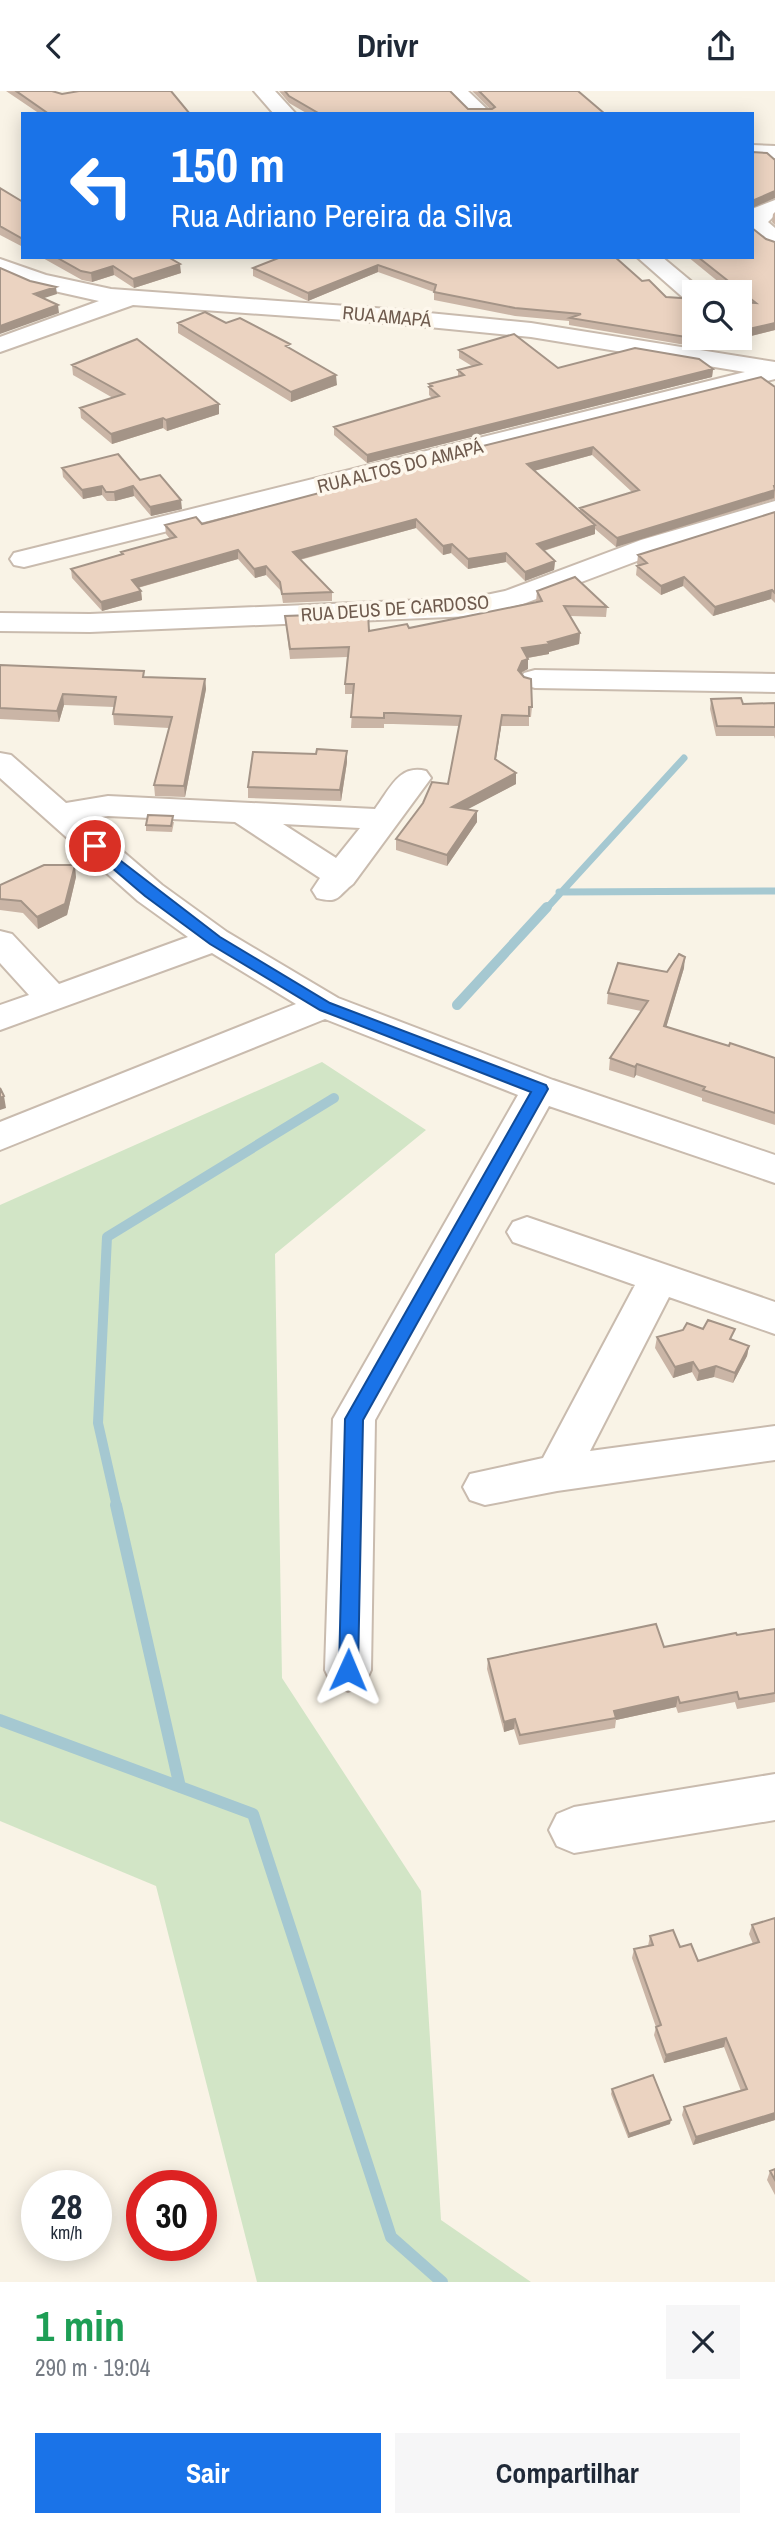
<!DOCTYPE html>
<html lang="pt">
<meta charset="utf-8">
<style>
:root{--surface:#fff;--page:#f6f6f7;--text:#1f2937;--muted:#747a83;--accent:#1a73e8}
body{margin:0;font-family:"Archivo Narrow",sans-serif;background:var(--page);color:var(--text);height:100vh;display:flex;flex-direction:column;font-size:26px;white-space:nowrap}
*{box-sizing:border-box;margin:0}
p{font-size:23px;color:var(--muted)}
.icon{flex:none;width:38px;height:38px;fill:none;stroke:currentColor;stroke-width:2;stroke-linecap:round;stroke-linejoin:round}
.map{position:relative;height:2191px;overflow:hidden}
.sheet{display:flex;flex-direction:column;background:var(--surface);flex:1}
.sheet>*{flex:none}
.hud{position:absolute;left:21px;top:21px;width:733px;height:147px;border-radius:0px;box-shadow:0 4px 18px #0003;background:#1a73e8;color:#fff;overflow:hidden}
.controls{position:absolute;left:682px;top:189px;display:grid;gap:14px}
.controls a{display:grid;place-items:center;width:70px;height:70px;border-radius:0px;background:var(--surface);box-shadow:0 4px 18px #0003;font-size:35px}
.speed{position:absolute;left:21px;top:2079px;display:flex;gap:14px;font-size:35px;font-weight:700;text-align:center}
.speed>*{display:grid;place-content:center;width:91px;height:91px;border-radius:50%;background:var(--surface);box-shadow:0 4px 18px #0003;line-height:1}
.speed small{font-size:18px;font-weight:400}
.speed .limit{border:10px solid #d22;background:#fff;color:#111}
.pin{position:absolute;display:grid;place-items:center;width:60px;height:60px;color:#fff;margin:-30px;border:4px solid #fff;border-radius:50%;box-shadow:0 2px 7px #0007}
.me{position:absolute;width:77px;margin:-38px;rotate:1deg;stroke-linejoin:round;filter:drop-shadow(0 0 5px #0008)}
.turn{display:flex;align-items:center;gap:24px;height:147px;padding:0 35px;font-size:32px}
.turn .icon{width:91px;height:91px;stroke-width:2.5}
.turn b{display:block;font-size:49px;line-height:60px}
.round{display:grid;place-items:center;flex:none;width:74px;height:74px;border-radius:0px;background:var(--page)}
.head{display:flex;align-items:center;justify-content:space-between;height:119px;padding:0 35px}
h1{font-size:42px;font-weight:700;line-height:52px;color:#1e9e55}
.action{display:flex;gap:14px;margin-top:auto;padding:14px 35px}
.action a{flex:1;height:80px;border-radius:0px;background:var(--accent);color:#fff;font-size:28px;font-weight:700;line-height:80px;text-align:center}
.action a+a{background:var(--page);color:var(--text)}
header{display:flex;justify-content:space-between;align-items:center;height:91px;padding:0 35px;background:var(--surface);font-size:32px;font-weight:700}
.map>svg:first-child{display:block}
</style>
<header><svg class="icon" aria-label="back" viewBox="0 0 24 24"><path d="M15 5l-7 7 7 7"/></svg>Drivr<svg class="icon" aria-label="share" viewBox="0 0 24 24"><path d="M12 15V3M7 8l5-5 5 5M5 13v7h14v-7"/></svg></header>
<div class="map">
<svg width="775" height="2191" viewBox="0 0 775 2191">
<rect width="100%" height="100%" fill="#f9f3e6"/>
<path fill="#d2e5c6" d="M322,971L426,1039L275,1163L282,1587L421,1800L441,2129L531,2191H257L156,1795L0,1730V1114Z"/>
<g fill="none" stroke-linecap="round" stroke-linejoin="round">
<path stroke="#a5c8d1" stroke-width="7" d="M559,801L775,800
M546,818L684,667"/>
<path stroke="#a5c8d1" stroke-width="10" d="M457,914L547,816
M117,1416L98,1332L107,1146L334,1007"/>
<path stroke="#a5c8d1" stroke-width="12" d="M116,1414L180,1696
M0,1629L253,1723L391,2146L442,2191"/>
<g stroke="#c9bbae" stroke-width="4">
<path id="minor" d="M254,0H275L296,23H274Z
M446,0H468L492,23H470Z
M752,54L775,55V67L752,66Z
M775,109V124L768,131L775,137V156L767,154L752,141V118Z
M637,166H662L704,201H695V212L687,210Z
M0,168L46,184L111,198L388,218L531,232L775,271V288L24,476L14,474L10,468L14,462L745,281L531,246L388,232L133,214L0,261V246L99,210L32,195L0,183Z
M775,410V427L661,461L523,513L472,525L90,541L0,540V522L90,523L472,507L505,500L641,449Z
M535,579L775,583V601L535,597L524,594L520,588L524,582Z
M0,662L11,664L66,712L108,705L375,718C390,698 399,673 426,680L431,687L353,793C337,805 340,813 317,807L312,799L320,787L235,731L108,725L85,728L162,794L227,841L338,907L553,989L775,1064V1092L549,1015L375,1329L371,1579L364,1594L348,1600L332,1594L325,1579L333,1328L518,1004L325,928L0,1059V1031L296,913L212,862L0,939V914L29,904L0,872V840L12,843L59,893L188,846L138,810L0,687ZM283,733L360,737L336,767Z
M527,1126L775,1211V1243L669,1206L590,1360L775,1335V1369L557,1400L485,1414L470,1409L463,1396L470,1383L543,1367L635,1194L513,1151L507,1141L513,1131Z
M775,1683V1729L574,1762L557,1755L549,1739L557,1723L574,1716Z"/>
</g>
<use href="#minor" fill="#fff" fill-rule="evenodd"/>
</g>
<path fill="#cab5a6" fill-rule="evenodd" d="M6,0H52L62,3L190,23H40Z
M279,0H450L468,18H490L472,0H578L605,23H308L289,12Z
M0,97L23,111V156L0,144Z
M775,121V134L772,131L773,123Z
M41,166H168L181,182L134,197L114,184L92,191L82,189Z
M281,166L642,190L666,206L744,212L740,209V201H731L688,166H752L775,239L703,257L569,234V230L515,225L434,209V201L378,181L308,210L253,185V177Z
M178,232H226L290,257L337,294L291,311L178,242Z
M459,259L558,277L713,278L712,286L367,372L334,344V336L432,307L429,304V293L458,286V279L472,275L459,267Z
M72,274L219,323L167,340L163,337L112,353L81,327L80,317L113,307L73,284Z
M775,296V408L616,456L595,438V443L544,460L555,470L554,479L525,490L506,471L468,478L451,462L443,464L416,437L300,469L332,501V510L283,512L281,500L266,484L255,487L238,468L138,497L141,500L142,509L102,520L72,487L71,478L121,463V461L170,448L166,443L165,434L202,433L386,385V379ZM592,364L632,401L580,417V421L534,380Z
M62,377L140,389L182,418L151,425L134,405L115,410H107L102,404L83,408L63,386Z
M775,421V512L771,508L713,525L683,495L661,504L636,484L637,475H639L637,473L638,464Z
M537,500L607,516L606,526L570,525L580,542L579,553L549,561V563L528,567V578L522,581L521,582L532,616L531,626H529V635H501L496,669L516,682V693L467,718L477,731L447,775L396,759V748L448,693L459,635L393,633H384V637H351L353,603H345V593L347,566L290,568L285,525L369,540L409,537L536,511Z
M0,574L145,586L205,588L206,598L185,706L155,705L154,694L169,637L114,634L113,623L114,616L64,614L59,631L0,628Z
M711,608L743,613L775,612V648L774,645H716L710,618Z
M347,671L341,710L248,707V696Z
M174,731L172,741L146,740V734Z
M76,786L67,824L38,838L23,822L0,819V794Z
M684,877L666,936L729,955L775,967V1034L702,1010V1007L636,984L634,987L609,979L610,967L641,920L607,913L608,902L667,881Z
M657,1246L733,1249L749,1255L747,1265L733,1292L714,1286L697,1290L692,1281L673,1287L655,1257Z
M775,1538V1611L737,1618L735,1611L678,1622L676,1616L616,1629L615,1637L519,1654L514,1638L504,1641L487,1578L488,1568L664,1556Z
M775,1827V2029L693,2054L682,2024L684,2016L741,2000L724,1956L664,1972L654,1944L656,1936L632,1867L634,1858L648,1855L650,1845L680,1856L698,1870L753,1853L749,1843L752,1834Z
M612,1998L670,2033L628,2047L611,2003Z
M775,2078V2104L767,2089L770,2080Z"/>
<path fill="#a49487" d="M775,100V107L752,117V110Z
M180,173L181,182L134,197L133,188Z
M378,174V181L308,210V202Z
M113,175L114,184L92,191L91,182Z
M56,196L57,203L35,210L34,203Z
M58,214L59,222L0,243V235Z
M775,232V239L703,257L704,249L713,247H740V240Z
M713,278L712,286L367,372V364Z
M336,284L337,294L291,311V301Z
M219,313V323L167,340L166,329Z
M163,327V337L112,353L111,343Z
M593,356L592,364L526,382L527,373Z
M102,395V404L83,408L82,399Z
M133,395L134,405L115,410L114,401Z
M775,395L774,407L616,456L617,447Z
M181,409L182,418L151,425L150,416Z
M416,428V437L294,470L293,461Z
M595,434V443L536,462L537,453Z
M452,453L451,462L443,464V455Z
M238,459V468L133,498L132,489Z
M506,462V471L468,478V468Z
M555,470L554,479L525,490V481Z
M266,475V484L255,487L254,478Z
M684,486L683,495L661,504V495Z
M772,499L771,508L713,525L715,516Z
M141,500L142,509L102,520L101,511Z
M580,542L579,553L549,561V563L521,568L522,557Z
M528,568V578L522,581L518,589V579L522,570Z
M205,588L206,598L185,706L184,695Z
M63,603L64,614L59,631L57,620Z
M502,624L501,635L494,679L495,668Z
M347,660V671L341,710L340,699Z
M516,682V693L451,727L452,716Z
M477,720V731L447,775V764Z
M75,774L76,786L67,824L38,838L37,826Z
M685,866L684,877L663,947L664,935Z
M637,973L636,984L634,987L635,976Z
M4,1005L6,1017L0,1019V1007Z
M749,1255L747,1265L733,1292L735,1282Z
M693,1271L692,1281L673,1287L675,1276Z
M716,1275L714,1286L697,1290L699,1280Z
M678,1606L676,1616L616,1629L614,1620Z
M515,1628L514,1638L504,1641V1631Z
M726,1947L724,1956L664,1972L666,1964Z
M775,2022V2029L693,2054L696,2046Z
M671,2029L670,2033L628,2047L629,2043Z"/>
<path fill="#ebd3c1" stroke="#a49487" stroke-width="2" d="M16,0H52L62,3L79,0H171L190,23H49Z
M285,0H450L468,18H492L495,16L479,0H578L605,23H320L289,5Z
M752,61L767,62L775,69V100L752,110Z
M0,97L23,111V148L0,135Z
M752,137L766,148L775,151V232L740,240V211L756,212L698,166H752Z
M56,166H168L180,173L133,188L113,175L91,182L81,180Z
M281,166H615L642,190L649,189L666,206L695,208V247H713L704,249L570,227L581,223L515,217L434,201L436,194L378,174L308,202L253,177Z
M0,177L30,190L56,196L34,203L58,214L0,235Z
M205,221L226,232L240,227L290,253L286,255L336,284L291,301L178,232Z
M514,243L558,277L635,257L699,268L713,278L367,364L334,336L439,305L429,296L432,295L429,293L464,284L458,279L481,273L459,259Z
M137,248L219,313L166,329L163,327L111,343L80,317L124,303L72,274Z
M761,286L775,296V395H774L775,399L617,447L580,417L639,399L593,356L527,373L595,434L537,453L555,470L525,481L506,462L468,468L452,453L443,455L416,428L293,461L332,501L282,503L280,491L266,475L254,478L238,459L132,489L141,500L101,511L71,478L123,463L121,461L176,446L165,434L196,426L202,433L391,383L386,379Z
M118,363L140,389L160,384L181,409L150,416L133,395L114,401H106L102,395L82,399L62,377Z
M775,421V502L772,499L715,516L684,486L661,495L637,475L647,472L638,464Z
M575,486L607,516L564,515L580,542L548,551L550,553L522,557L528,568L522,570L518,579L524,586L531,588L532,616H529V625L502,624L495,668L516,682L452,716L477,720L447,764L396,748L423,712L432,691L448,693L461,625L393,622H384V627L351,626L354,593H345L349,556L290,558L285,525L368,522L369,540L407,533L409,537L542,510L537,500Z
M0,574L144,580L143,586L205,588L184,695L154,694L172,626L113,623L116,606L63,603L57,620L0,617Z
M741,607L743,613L775,612V636L717,635L711,608Z
M317,658L347,660L340,699L248,696L253,661L316,663Z
M148,724L173,725L171,735L146,734Z
M44,774H75L65,813L37,826L21,810L0,808V794Z
M679,863L685,866L664,935L729,955L730,952L775,967V1022L703,999L705,996L637,973L635,976L610,967L648,910L608,902L618,872L667,881Z
M0,997L4,1005L0,1007Z
M708,1229L735,1238L730,1248L749,1255L735,1282L716,1275L699,1280L693,1271L675,1276L657,1246L683,1239L687,1232L703,1238Z
M656,1533L664,1556L736,1542L737,1544L775,1538V1602L739,1608L737,1601L680,1612L678,1606L614,1620L616,1627L520,1644L515,1628L504,1631L488,1568Z
M775,1827V2022L696,2046L684,2016L747,1998L726,1947L666,1964L656,1936L661,1934L634,1858L653,1854L650,1845L673,1839L680,1856L691,1853L698,1870L759,1851L752,1834Z
M653,1984L671,2029L629,2043L612,1998Z
M775,2078V2089L770,2080Z"/>
<path fill="#1a73e8" stroke="#114b97" stroke-width="2" d="M95,750L220,846L330,912L546,994L548,998L363,1329L358,1579L355,1585L348,1587L341,1585L339,1579L345,1328L531,1001L320,919L210,853L145,805L90,758L88,755Z"/>
<g text-anchor="middle" dominant-baseline="central" stroke-width="7" stroke-linejoin="round" paint-order="stroke">
<g font-size="19" fill="#6f5b4e" stroke="#fdf7ec">
<text transform="translate(387 225) rotate(5)">RUA AMAPÁ</text>
<text transform="translate(400 375) rotate(-14)">RUA ALTOS DO AMAPÁ</text>
<text transform="translate(395 517) rotate(-4)">RUA DEUS DE CARDOSO</text>
</g>
</g>
</svg>
<div class="controls">
<a><svg class="icon" aria-label="search" viewBox="0 0 24 24"><circle cx="10" cy="10" r="6"/><path d="M15 15l6 6"/></svg></a>
</div>
<div class="speed"><div>28<small>km/h</small></div><div class="limit">30</div></div>
<div class="pin" style="left:95px;top:755px;background:#d93025"><svg class="icon" aria-label="arrive" viewBox="0 0 24 24"><path d="M6 21V4h12l-3 4 3 4H6"/></svg></div>
<svg class="me" style="left:348px;top:1579px" viewBox="-20 -20 40 40"><path d="M0-17L14 15 0 8-14 15z" fill="#1a73e8" stroke="#fff" stroke-width="4"/></svg>
<div class="hud">
<div class="turn"><svg class="icon" aria-label="left" viewBox="0 0 24 24"><path d="M17 20v-9H6M10 6l-5 5 5 5"/></svg><div><b>150 m</b>Rua Adriano Pereira da Silva</div></div>
</div>
</div>
<section class="sheet">
<div class="head"><div><h1>1 min</h1><p>290 m · 19:04</p></div><a class="round"><svg class="icon" aria-label="close" viewBox="0 0 24 24"><path d="M6 6l12 12M18 6L6 18"/></svg></a></div>
<div class="action"><a>Sair</a><a>Compartilhar</a></div>
</section>
